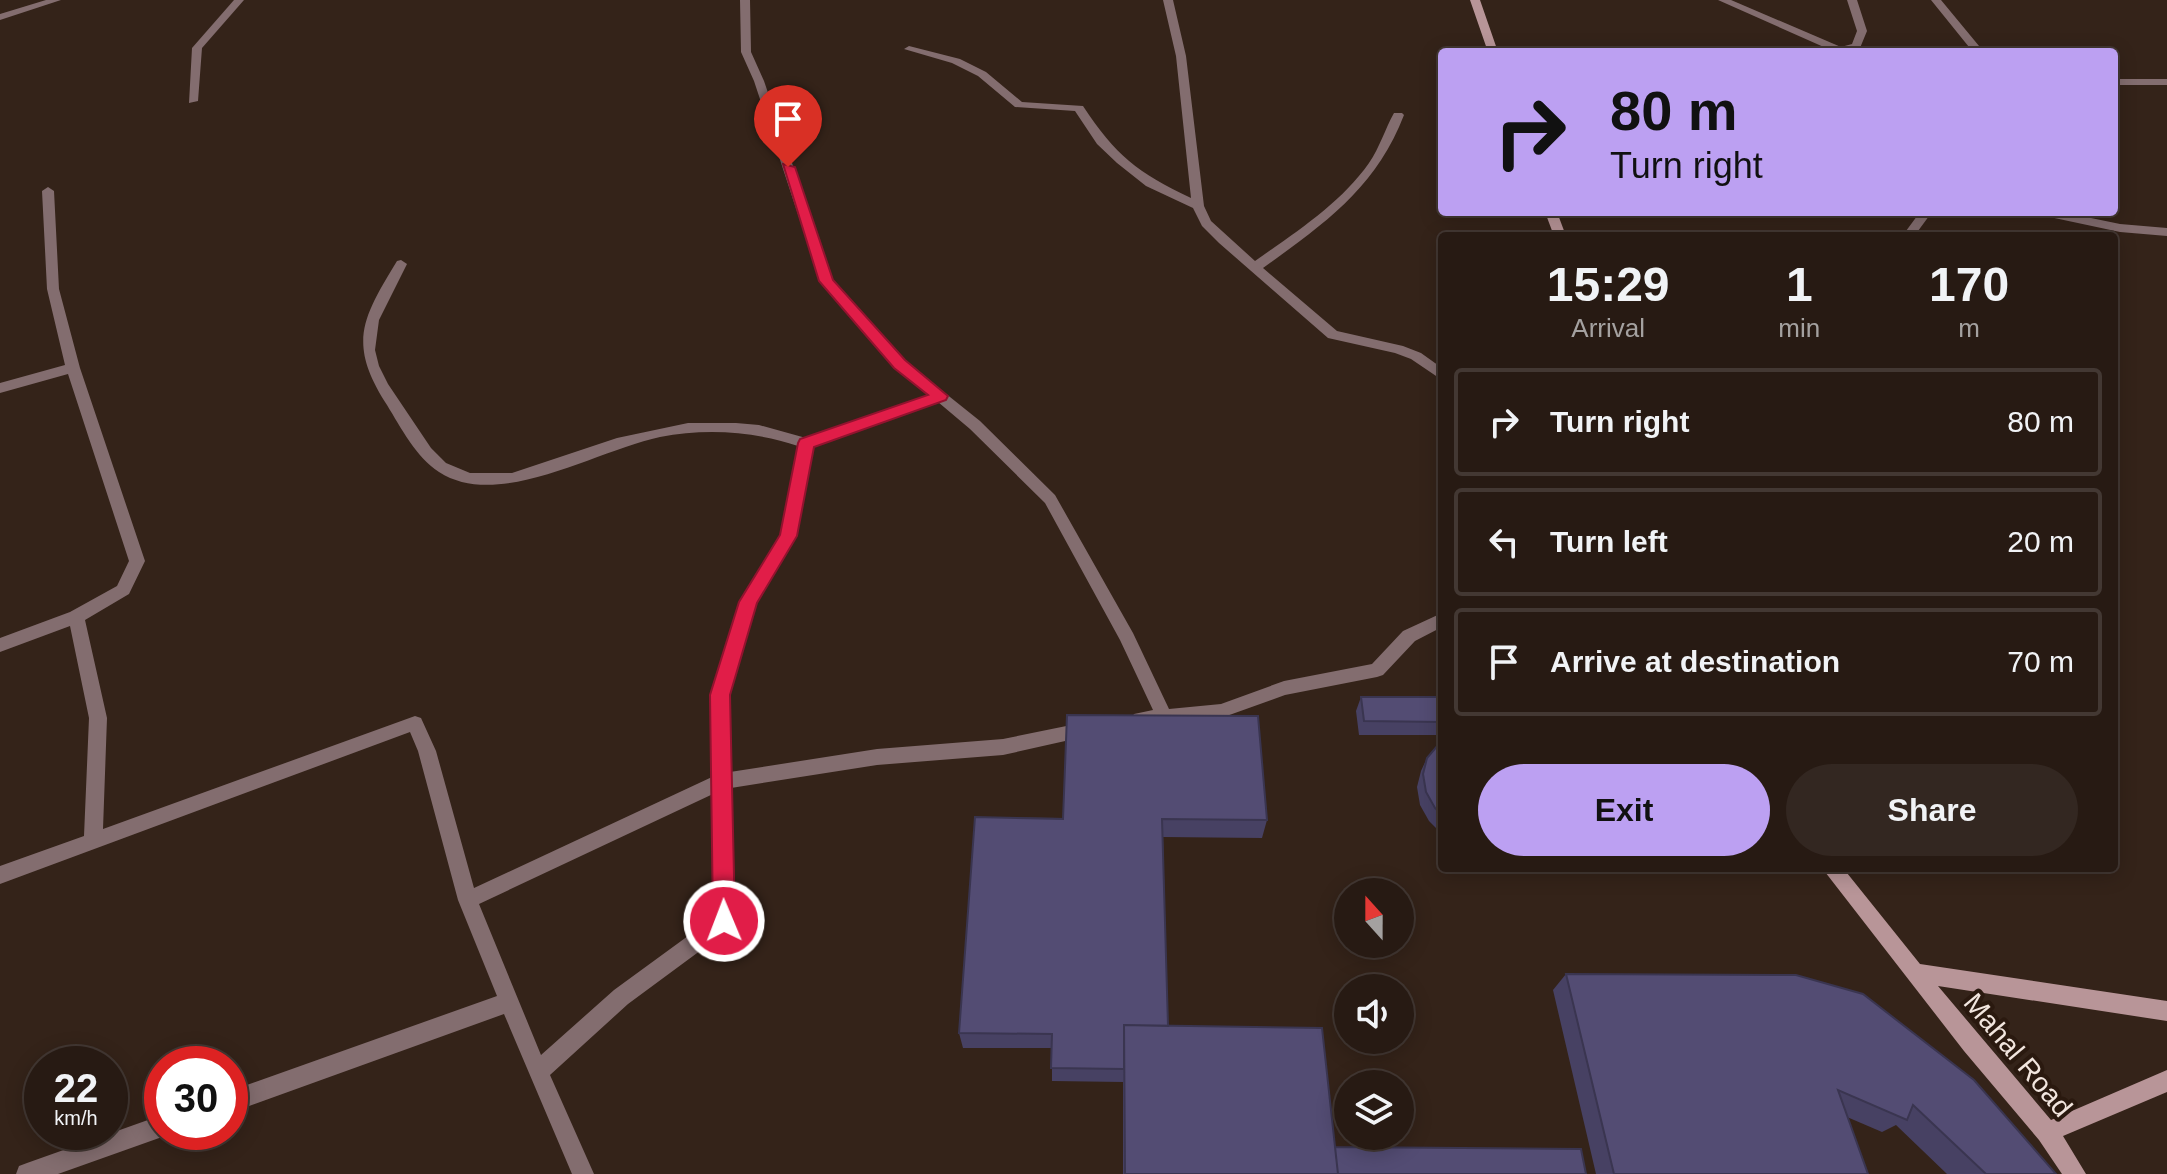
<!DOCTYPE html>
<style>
:root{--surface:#271a13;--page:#332721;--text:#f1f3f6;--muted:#a4a1a0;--line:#433833;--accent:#bca0f2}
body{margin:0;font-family:Arial,sans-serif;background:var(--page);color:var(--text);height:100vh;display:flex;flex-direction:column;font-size:30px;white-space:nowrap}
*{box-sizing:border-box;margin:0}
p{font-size:26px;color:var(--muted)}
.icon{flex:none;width:44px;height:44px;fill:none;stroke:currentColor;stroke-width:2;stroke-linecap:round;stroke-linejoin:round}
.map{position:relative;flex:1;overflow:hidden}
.drawer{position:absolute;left:1438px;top:232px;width:680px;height:640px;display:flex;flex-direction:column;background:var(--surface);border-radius:8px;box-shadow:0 4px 20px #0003,0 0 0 2px var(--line)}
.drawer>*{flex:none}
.hud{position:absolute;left:1438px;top:48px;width:680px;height:168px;border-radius:8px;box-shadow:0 4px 20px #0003,0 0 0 2px var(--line);background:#bca0f2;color:#111;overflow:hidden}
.needle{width:52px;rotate:339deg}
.controls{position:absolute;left:1334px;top:878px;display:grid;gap:16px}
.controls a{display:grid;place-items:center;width:80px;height:80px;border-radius:50%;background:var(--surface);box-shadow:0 4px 20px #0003,0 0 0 2px var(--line);font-size:40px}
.speed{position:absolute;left:24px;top:1046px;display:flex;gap:16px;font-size:40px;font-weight:700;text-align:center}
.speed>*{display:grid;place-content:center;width:104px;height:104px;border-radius:50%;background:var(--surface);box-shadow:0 4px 20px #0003,0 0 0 2px var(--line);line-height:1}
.speed small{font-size:20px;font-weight:400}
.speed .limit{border:12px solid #d22;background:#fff;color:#111}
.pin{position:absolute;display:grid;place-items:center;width:68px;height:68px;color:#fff;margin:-82px -34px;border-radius:50% 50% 50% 0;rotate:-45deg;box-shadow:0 0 8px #0007}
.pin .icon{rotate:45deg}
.me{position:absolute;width:88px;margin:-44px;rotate:359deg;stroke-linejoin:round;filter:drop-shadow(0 0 6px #0008)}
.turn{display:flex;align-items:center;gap:28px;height:168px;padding:0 40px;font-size:36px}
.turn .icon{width:104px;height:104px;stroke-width:2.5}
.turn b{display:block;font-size:56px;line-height:68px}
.eta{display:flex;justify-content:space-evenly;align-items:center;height:136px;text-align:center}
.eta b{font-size:48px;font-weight:800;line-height:56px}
.action{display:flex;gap:16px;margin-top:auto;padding:16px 40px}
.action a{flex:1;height:92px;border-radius:48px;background:var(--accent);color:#111;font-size:32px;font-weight:800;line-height:92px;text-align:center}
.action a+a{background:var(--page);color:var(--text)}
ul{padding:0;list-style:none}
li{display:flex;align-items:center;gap:24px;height:108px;margin:0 16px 12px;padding:0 24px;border:4px solid var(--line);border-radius:8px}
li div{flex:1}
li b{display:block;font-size:30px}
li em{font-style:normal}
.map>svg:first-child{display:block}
</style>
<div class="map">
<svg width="2167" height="1174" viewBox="0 0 2167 1174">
<rect width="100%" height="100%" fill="#342319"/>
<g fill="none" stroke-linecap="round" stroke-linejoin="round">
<path fill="#836d6f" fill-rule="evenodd" d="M46,0H61L0,20V14Z
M234,0H244L202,48L198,101L189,103L192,48Z
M740,0H750L751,52L764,81L832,280L905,361L980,421L1055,495L1133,633L1169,709L1221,704L1284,681L1372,664L1403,631L1442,613V627L1415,641L1383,675L1377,677L1285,695L1221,718L1140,726L1134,724L1131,719L1134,714L1153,710L1120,640L1045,503L970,429L938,402L813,446L796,536L756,603L729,695L730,772L877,749L1003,739L1086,722L1092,725L1095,730L1092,735L1003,755L877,765L731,788L734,921L731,928L628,1004L550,1075L594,1174H572L504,1014L230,1113V1091L497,996L458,900L418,751L410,732L0,884V866L84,836L89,718L70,626L0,652V638L70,612L117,586L129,561L68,374L0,393V383L65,365L47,289L42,191L48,187L54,191L59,289L80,368L145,561L129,594L85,620L107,718L103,829L415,716L421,718L436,751L474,888L712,777L711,695L740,602L780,535L798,446C753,431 706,428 660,437C597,450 499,511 439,472C416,457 401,428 387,405C348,344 361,320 397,261L401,260L407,264L379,320L375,350L379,366L388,384L431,448L446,463L470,473H512L617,438L688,423H736L759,425L806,438L929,395L895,367L820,281L754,81L741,52ZM713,794L714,917L614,990L541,1055L479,904Z
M1163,0H1173L1186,56L1204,206L1211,221L1255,261C1296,232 1340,204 1369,163C1380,147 1385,129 1394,113H1402L1404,115C1376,188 1324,224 1263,268L1337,331L1403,346L1421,353L1442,368V380L1411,359L1395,353L1328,338L1219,243L1202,226L1193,208L1146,186L1117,163L1097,144L1075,111L1015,107L978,76L952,63L904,49L909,46L960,59L986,72L1022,102L1083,106C1116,156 1137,172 1191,198L1176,56Z
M1718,0H1731L1841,47L1852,44L1857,31L1847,0H1857L1867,31L1860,48L1849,52H1835Z
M1931,0H1941L1984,52H1973Z
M2114,79H2167V85H2114Z
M1920,212H1932L1918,231L1919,236H1907L1906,231Z
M2039,212H2062L2120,224L2167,228V236L2120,232L2045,216Z
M162,1115V1132H170L162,1137L58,1174H16L19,1166L27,1163Z"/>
<path fill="#b89598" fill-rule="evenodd" d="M1470,0H1480L1498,52H1488Z
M1545,212H1557L1566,236H1554Z
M1822,868H1843L1920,964L2167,1001V1021L1938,986L2051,1120L2167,1070V1092L2063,1136L2086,1174H2062L2039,1140L1964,1051Z"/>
</g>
<path fill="#474163" d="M1361,697H1442V735H1359L1356,711Z
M1442,743V834L1429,821L1420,805L1417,787L1421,771L1427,758Z
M975,817L1267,820L1262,838L1163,837L1168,1026L1335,1147L1586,1174H1123V1081V1082L1052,1081V1048H963L959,1033Z
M1566,974L1796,975L2056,1174H1947L1896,1125L1882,1132L1847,1117L1868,1174H1596L1553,990Z"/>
<path fill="#534c73" stroke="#3a3550" stroke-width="2" d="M1361,697H1442V722L1364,721Z
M1067,715L1258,716L1267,820L1162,819L1168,1026L1124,1025V1069L1051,1068L1052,1034L959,1033L975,817L1063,819Z
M1442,743V815L1435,808L1426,792L1423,774L1427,758L1438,745Z
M1566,974L1796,975L1863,994L1974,1080L2056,1174H1986L1913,1105L1907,1120L1838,1090L1868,1174H1614Z
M1124,1025L1322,1028L1338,1174H1125Z
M1335,1147L1581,1149L1586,1174H1338Z"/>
<path fill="#e11d48" stroke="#92132f" stroke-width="2" d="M783,164L795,167L833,280L905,360L948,396L946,400L814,447L797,536L757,603L730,695L735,921L732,928L724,931L717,928L713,921L710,695L739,602L780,535L798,443L800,439L928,395L894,368L819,281Z"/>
<g text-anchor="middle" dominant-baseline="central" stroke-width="8" stroke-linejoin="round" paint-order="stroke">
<g font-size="28" fill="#f2e6df" stroke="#2a190f">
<text transform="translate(2018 1055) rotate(50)">Mahal Road</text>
</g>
</g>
</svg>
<div class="controls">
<a><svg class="needle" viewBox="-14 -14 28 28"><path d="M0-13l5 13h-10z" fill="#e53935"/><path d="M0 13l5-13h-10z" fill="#a4a1a0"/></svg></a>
<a><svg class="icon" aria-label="sound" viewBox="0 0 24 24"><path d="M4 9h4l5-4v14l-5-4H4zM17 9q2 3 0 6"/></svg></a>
<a><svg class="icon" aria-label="layers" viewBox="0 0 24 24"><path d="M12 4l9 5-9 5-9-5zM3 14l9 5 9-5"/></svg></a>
</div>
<div class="speed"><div>22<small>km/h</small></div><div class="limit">30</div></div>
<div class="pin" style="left:788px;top:167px;background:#d93025"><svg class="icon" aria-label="arrive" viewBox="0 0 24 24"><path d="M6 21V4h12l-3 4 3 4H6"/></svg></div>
<svg class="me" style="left:724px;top:921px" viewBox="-20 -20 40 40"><circle r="17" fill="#e11d48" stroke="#fff" stroke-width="3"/><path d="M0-11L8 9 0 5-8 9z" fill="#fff"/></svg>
<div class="hud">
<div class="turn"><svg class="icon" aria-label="right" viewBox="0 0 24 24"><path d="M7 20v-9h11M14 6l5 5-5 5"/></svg><div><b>80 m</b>Turn right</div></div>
</div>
<section class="drawer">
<div class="eta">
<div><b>15:29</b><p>Arrival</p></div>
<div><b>1</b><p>min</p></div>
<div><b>170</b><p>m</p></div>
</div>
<ul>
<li><svg class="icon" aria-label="right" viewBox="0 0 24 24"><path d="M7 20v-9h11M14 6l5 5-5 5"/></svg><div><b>Turn right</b></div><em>80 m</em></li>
<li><svg class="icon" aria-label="left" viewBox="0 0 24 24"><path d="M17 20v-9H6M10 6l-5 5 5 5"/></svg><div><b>Turn left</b></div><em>20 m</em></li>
<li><svg class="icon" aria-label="arrive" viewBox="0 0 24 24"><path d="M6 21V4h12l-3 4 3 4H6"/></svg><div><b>Arrive at destination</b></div><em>70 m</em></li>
</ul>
<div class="action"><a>Exit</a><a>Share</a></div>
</section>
</div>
